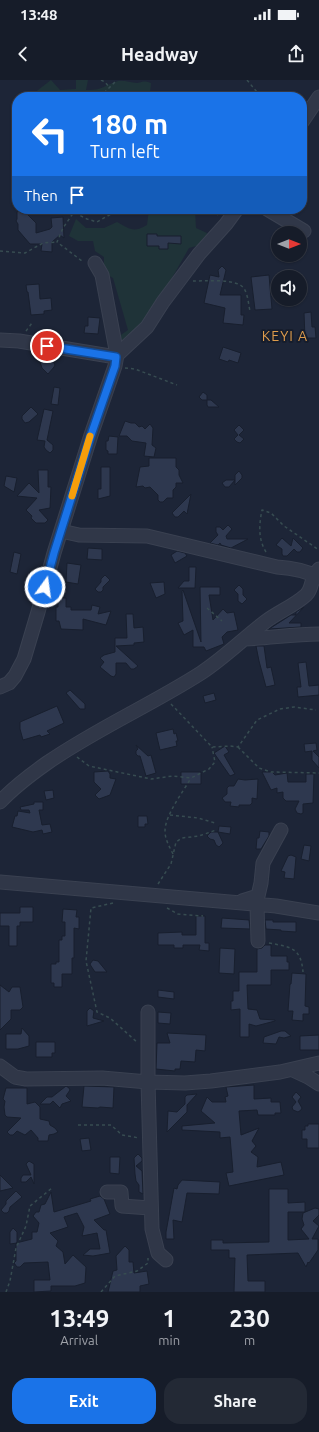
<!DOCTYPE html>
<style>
:root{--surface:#161c29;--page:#232935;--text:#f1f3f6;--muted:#9ea1a8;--line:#353a46;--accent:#1a73e8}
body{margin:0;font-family:Ubuntu,sans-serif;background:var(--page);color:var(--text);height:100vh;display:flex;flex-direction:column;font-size:15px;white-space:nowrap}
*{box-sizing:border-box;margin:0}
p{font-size:13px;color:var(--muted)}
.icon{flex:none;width:22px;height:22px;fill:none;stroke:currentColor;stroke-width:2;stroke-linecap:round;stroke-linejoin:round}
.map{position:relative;height:1212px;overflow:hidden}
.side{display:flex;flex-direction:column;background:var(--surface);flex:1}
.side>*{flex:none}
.banner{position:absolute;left:12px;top:12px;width:295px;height:122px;border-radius:16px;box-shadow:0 1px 3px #0004,0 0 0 1px var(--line);background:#1a73e8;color:#fff;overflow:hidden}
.needle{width:26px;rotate:90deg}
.controls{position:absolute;left:271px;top:146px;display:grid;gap:8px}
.controls a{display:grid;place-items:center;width:36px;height:36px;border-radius:50%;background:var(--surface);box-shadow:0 1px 3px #0004,0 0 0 1px var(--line);font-size:20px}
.pin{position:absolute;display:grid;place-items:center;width:34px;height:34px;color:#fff;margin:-17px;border:2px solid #fff;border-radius:50%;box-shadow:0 1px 4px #0007}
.me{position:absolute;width:44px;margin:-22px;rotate:14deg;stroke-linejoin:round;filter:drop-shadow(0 0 3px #0008)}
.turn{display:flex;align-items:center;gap:14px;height:84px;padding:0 12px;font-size:18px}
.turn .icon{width:52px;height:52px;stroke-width:2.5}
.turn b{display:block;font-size:28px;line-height:34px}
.then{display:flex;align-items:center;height:38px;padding:0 12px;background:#0003;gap:8px;font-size:15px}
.eta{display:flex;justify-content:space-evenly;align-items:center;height:68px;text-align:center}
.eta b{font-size:24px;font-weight:700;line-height:28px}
.primary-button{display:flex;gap:8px;margin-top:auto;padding:8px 12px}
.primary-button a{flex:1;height:46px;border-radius:16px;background:var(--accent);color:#fff;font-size:16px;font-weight:700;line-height:46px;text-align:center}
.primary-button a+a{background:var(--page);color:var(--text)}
.status{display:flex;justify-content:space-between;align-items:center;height:28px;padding:0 20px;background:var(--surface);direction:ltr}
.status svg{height:11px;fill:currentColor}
header{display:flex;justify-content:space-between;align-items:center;height:52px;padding:0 12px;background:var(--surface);font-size:18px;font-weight:700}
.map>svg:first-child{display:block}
</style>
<div class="status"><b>13:48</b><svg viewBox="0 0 49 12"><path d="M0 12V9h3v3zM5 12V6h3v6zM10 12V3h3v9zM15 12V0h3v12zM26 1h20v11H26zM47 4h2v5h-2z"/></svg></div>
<header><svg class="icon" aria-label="back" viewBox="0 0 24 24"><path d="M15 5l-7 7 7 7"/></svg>Headway<svg class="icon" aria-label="share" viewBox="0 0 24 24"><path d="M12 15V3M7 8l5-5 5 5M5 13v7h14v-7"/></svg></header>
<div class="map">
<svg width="319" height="1212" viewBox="0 0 319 1212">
<rect width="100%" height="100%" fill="#1d2537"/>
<path fill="#1f3338" d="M51,0L60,10L76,9V0H88L86,10C101,11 105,5 118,1C124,0 131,3 137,3C144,2 142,0 151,3L150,13L145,17H29Z
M149,129H195L196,148L207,153L204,164L189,168L148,240L124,263L118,257L128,250L113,198L104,193V177L95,171L93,161H78L69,156L76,139L86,148H104L117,142C130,149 133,153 147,145Z"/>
<path fill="#2e384f" stroke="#181f2e" d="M20,129H35L28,135L36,143V153L50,149L52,147L51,138L63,137L64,158L60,155L52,162V172L41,171L42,164H30L18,150V144L16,141L17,139V132Z
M147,154H157V156H181V164L168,163V169H159V166H147Z
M222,186L226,190L220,215H241V235H244L243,245L223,243L225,228L204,223L210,195L219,197L218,190Z
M269,195L272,229L255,230L251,197Z
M39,204L40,219L51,218L52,230L44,231V234L31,235L28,212H27L26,205Z
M311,232L312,247H315L316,258H305L304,233Z
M88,237L100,238L98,254L84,253L85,246H88Z
M223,267L241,273L238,283L229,280L228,282L219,279Z
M46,278H50L53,281L55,285L54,287L48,294L42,288L40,282Z
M54,307L60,308L58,325L51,324Z
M203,312L207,315V320H211L219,327H208L207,325V320H202L199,317Z
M31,327L38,334L29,342L25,343L22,339V336Z
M44,329L53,331L47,360L53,365V370L50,373L46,370L44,367L45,361L37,360Z
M125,341L131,343H135L139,347L142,346L145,349L150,344L153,348L152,365L156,368L154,377L144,376L146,363L132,361L127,356H119Z
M239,345L244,350L239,355L244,359L240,363L237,362L234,359L238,355L234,350Z
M109,356L118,357L117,374H108V371L106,370V361H108Z
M149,378H176V387L179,390V395L183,403H176V407L173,410V418H167L163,422H160L158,420V415L150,407L145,408L143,406L136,407L140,387L149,386Z
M101,387H110V416L98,419V409H101Z
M38,390H48V407H51L50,428L39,430L48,440L45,443H36L31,438L32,436L26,430L37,418L17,416L29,403L39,413Z
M239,391L242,395V398L235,405V400L229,407H225L222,403L226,400H235V395Z
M6,396L17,398L14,412L4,406Z
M191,414L187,434L184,431L178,437H175L172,433Z
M228,445L232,449L226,456L227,459H248L231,468L221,465L220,463L218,465L210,463L218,455L216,452V447H220L223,450Z
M282,458L291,466L293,458L303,468L300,472H297L294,469L287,476H283L282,474V469L276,465Z
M88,468L102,469V480L87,479Z
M177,471L185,473L187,476L175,483L171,475Z
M14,472L21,474L17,494L10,492Z
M67,483L81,485L78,504L66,502Z
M189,487H196L195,508H178L184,501H189Z
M105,495L110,500L103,507V510L101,512H98L95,509L101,502V499Z
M164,502L165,514L156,518L150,503Z
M239,505L243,509V515L247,519L242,524L238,521V514L234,510Z
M200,507H220V515H209L213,540L223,529L227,533L234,532L238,550L227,552L222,557L224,564L206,571L204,567H193V550L184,555L178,543L183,541L182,511L183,510L201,562Z
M58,518H66V527H71V530H91L92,525L100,527L98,534L111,531L106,545L83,539V550L61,549L59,541H56V527H58Z
M304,527L289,543H301V547L269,549L291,535H296V532Z
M126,534H133L134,548L143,547L144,562L134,563V565L116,566L138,586L134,589H131L126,583H116V594L114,597L111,596L100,587L104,582L100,578L104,575L115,572V558H127Z
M256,566H264L267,588L271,587L275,605L266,607L259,581Z
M306,582L309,606L319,605V615L298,617L297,607H301L298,583Z
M70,610L85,624V629H80L66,613Z
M214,613L216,620L205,623L203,616Z
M57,626L64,643L47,651L50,654L41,657L40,655L23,660L20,649V642Z
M173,649L174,654L176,653L178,661H176L177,666L160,670L156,653Z
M316,663L317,670L313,671L319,677V688L312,680V671L305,672L304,664Z
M136,665L148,676L151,675L156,693L146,696L140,676H138L136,674V671L138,669Z
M225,666L229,672L224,675L235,694L230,696L214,673Z
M108,691L110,694V698L116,699L110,715L99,719L95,715L101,709L94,702V692Z
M181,692H201V704H181Z
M262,692H272L275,695L287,693L288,702H306V694H314L313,723L303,724V733L301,734L297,733L295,729L299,721H286L283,718V712L277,713V708L271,710Z
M238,699L245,700L258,699L257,719L252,718V723L250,725H239V727L230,726L231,722H225L222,718L227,714V708L229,706H234Z
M53,710L54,718L46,720L44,711Z
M34,722H43V730H39L42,745L50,744L52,752L43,754L42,750L33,752L12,747L15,736H17L18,731L30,733L29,730H21L20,727L34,724Z
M138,736H147L148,744H145V747H138Z
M219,746L231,747L230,754L218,752Z
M260,751L269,752V756L261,769H256L257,758H259Z
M211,752H218L223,763L219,767L216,765L214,760L210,759L207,756Z
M304,765L311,766L309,781L301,779Z
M291,775L296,777L294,799L284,798L285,792L281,791L288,776Z
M20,827H33V842H20V846H17V866H9V846H0V833H20Z
M63,829L77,830L76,837H79V849L74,848V878H72V894H62V907H54V903H51V884H56V882H59V860H62V856H65V842H62Z
M196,836H205V863H209V871L199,870L200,865H183V868H174V865H158V853L182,852V855H196Z
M222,838L249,840L250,849L221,848Z
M265,840H273V842H296V852L281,851V850L266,849Z
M265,865H271V876H287V882H289V890H271V905H247L248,929L257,930L260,939L275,940V941L256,946L249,944V957H240V929L231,930V921H233V911H239V892H257V869L262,868Z
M220,868L235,869L234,894L219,893Z
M93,880L98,881L107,892H95L91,886L90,884Z
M292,893L306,894L305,926L309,927V934H303V941L292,940L293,931H288L290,904H291Z
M0,905L9,912L12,907H20L23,927L20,930H11V939L0,950Z
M158,910L174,912V919L158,917Z
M90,928L94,931L93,938L104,941L87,946V931Z
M158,932L171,933L170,944L158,943Z
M22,948L29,956V966L18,969H6V954H21Z
M281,951H285L291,956L284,958L279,957L276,964L263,963L264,957Z
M167,953L206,955L205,971L196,970L195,982L181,981L180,989H175V991L156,989L157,963H170Z
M319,955V970H300V956Z
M36,962H55V973H52V977H36Z
M254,1005V1019L271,1018V1022H280L281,1033H275V1035H258L257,1030L239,1031L241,1055L259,1048L252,1061L256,1066L251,1072L258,1077L257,1087L281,1082L284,1095L229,1106L226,1093L233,1092L230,1057L220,1058V1052L182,1050V1046L215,1043L201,1031L207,1017L212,1022H226L225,1017L228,1016L226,1007Z
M66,1006L69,1008L70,1010L66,1016L71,1021L62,1024L60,1028L53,1021L50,1024H40L47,1017H52Z
M84,1006L114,1007L113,1028L100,1027L98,1028L82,1027Z
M6,1008H27V1024L35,1022L40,1027V1039L49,1041L50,1045L55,1048L58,1052L54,1054L49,1055L48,1061H38V1058L31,1050L25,1055L17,1051L13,1055H10L7,1052L21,1038L7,1037L5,1035L4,1027L5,1021L3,1019Z
M296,1012L301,1017L298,1021L302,1028L301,1030L298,1032L293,1030L292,1027L296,1022L292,1017Z
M197,1014L187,1025V1032L167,1052L168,1031L177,1032L185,1024V1017L187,1015Z
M308,1044H319V1068H307V1059H302V1050H305V1046H308Z
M89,1058L91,1070L82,1071L80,1059Z
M138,1074L142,1078V1081L136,1086L142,1091L143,1114L139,1112V1105L136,1101L135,1094L134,1078Z
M110,1077H120L119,1094L110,1093Z
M29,1081L34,1084V1104L31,1097L26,1102H21V1098L23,1095H31L26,1084Z
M0,1095L13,1108L0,1111Z
M182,1100L220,1102L219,1114L187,1113L182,1142L173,1140L174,1159H166V1152L174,1108L177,1109L178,1105Z
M269,1109H288V1123L305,1122V1132H288V1160L309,1159L301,1149L304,1145L302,1139L303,1133L315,1128L319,1129V1135L313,1141L319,1146L312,1159H318V1170L309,1183L308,1182L306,1187L298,1173L247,1175L248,1201H265V1212H234L235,1178H229V1170H211V1160H223V1163L269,1162Z
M16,1111L22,1117L10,1127L9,1131L7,1133H4L1,1130L6,1124V1121Z
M51,1112L54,1132L91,1121L90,1119L100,1116L104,1119L110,1134L94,1140L104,1150H106L110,1173L93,1176L83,1175L90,1169H100L97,1153L82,1156L84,1147L77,1133L64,1137L68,1147L50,1153L58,1161L56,1166L63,1172L65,1184L73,1175L86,1187L85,1203L75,1206H51V1211L34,1212V1200H50L48,1182L24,1183L20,1187H17L14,1183L16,1181V1163L32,1159V1152H37L39,1143L33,1136L36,1132H39L41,1125L45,1124Z
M13,1148L17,1152V1163L10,1164V1152Z
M125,1166L129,1170V1182H133L134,1193L147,1191L149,1204L140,1206V1212H108L113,1191L117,1190L116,1176Z"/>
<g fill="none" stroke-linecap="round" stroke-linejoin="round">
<g stroke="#3a4151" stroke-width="15">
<path id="minor" d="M302,42L319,17
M267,129L304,151
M95,183L102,195L117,275
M0,260L19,261L116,277
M61,451L79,455L147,456L277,487C292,488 306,490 319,498
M245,559C270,558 294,554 319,554
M0,607L9,603L15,596L24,579L38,532L54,473L91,355L115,286L117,275L147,247L163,222L199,174L226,144L237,129
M0,722C14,707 30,695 47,683C96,649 151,625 201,593C224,578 244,558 265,542C278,532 294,526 306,515C314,507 309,499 319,489
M0,802L276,826L319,833
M242,821L258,816L261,803L263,783L281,750
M257,825L258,861
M148,932V1002L185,1003L211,1001L280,992L319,983
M0,986L15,997L26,999L102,998L148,1002L152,1149L158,1173L166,1180
M293,990L308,997L319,1004
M107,1112H121L122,1126L150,1128"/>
</g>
<path stroke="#374c51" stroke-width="1.5" stroke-dasharray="3 3" stroke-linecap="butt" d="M101,0L105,2L109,7
M247,0L261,17
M100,17L117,0
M302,83H308
M76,129L63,148L57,162L82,181L84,182
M213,129L218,135
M75,133L87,139L97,142L111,134L131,130
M0,171L25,173L43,163L57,162
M193,201C204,201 230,199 240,205C248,209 248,223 250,231
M26,251L32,243
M125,288L135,289L177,305
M266,472C258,459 259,445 262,430L271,433L284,446L319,470
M207,528L222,541
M171,624L212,667L230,666L238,667L257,640L280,629L294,627L316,630
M238,667L259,688L271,692L319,693
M77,677L89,686L151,699L173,696L191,698L209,689L215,682L212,667
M170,735L198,738L215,743
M173,774C169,766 165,759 165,751C165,735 183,712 191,698
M158,804L171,784L176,762L182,758L199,756L216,750
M113,823L91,828L86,881L97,932L110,938L138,963
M167,828L178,834L203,836
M269,863C290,867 301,867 303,892
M78,1045H111L122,1055L139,1058
M6,1212L10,1201L16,1168L26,1146L30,1126L52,1108
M101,1212L115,1196L137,1191L148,1183V1178"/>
<use href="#minor" stroke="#303748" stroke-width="13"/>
</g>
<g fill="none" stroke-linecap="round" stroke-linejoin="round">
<g stroke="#114b97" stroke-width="10">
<path id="route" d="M45,507L54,473L91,355L115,286L116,277L47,266"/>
</g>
<use href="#route" stroke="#1a73e8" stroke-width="7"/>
<path stroke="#f59e0b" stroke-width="7" d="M72,416L90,356"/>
</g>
<g text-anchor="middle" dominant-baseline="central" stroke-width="4" stroke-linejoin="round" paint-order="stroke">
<g font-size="14" letter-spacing="1" fill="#de9c4c" stroke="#161d2c">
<text x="285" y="256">KEYI A</text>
</g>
</g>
</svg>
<div class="controls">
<a><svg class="needle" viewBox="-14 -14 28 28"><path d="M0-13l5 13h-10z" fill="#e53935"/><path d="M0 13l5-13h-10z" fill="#9ea1a8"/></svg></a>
<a><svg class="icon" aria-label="sound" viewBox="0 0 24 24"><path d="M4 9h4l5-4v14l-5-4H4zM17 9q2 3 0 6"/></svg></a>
</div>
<div class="pin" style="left:47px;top:266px;background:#d93025"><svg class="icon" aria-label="arrive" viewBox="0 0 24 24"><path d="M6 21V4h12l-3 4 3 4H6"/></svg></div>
<svg class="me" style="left:45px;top:507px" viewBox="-20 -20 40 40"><circle r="17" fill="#1a73e8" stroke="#fff" stroke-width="3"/><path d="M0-11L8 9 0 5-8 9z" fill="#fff"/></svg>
<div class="banner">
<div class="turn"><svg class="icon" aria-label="left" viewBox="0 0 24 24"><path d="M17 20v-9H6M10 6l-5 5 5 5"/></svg><div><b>180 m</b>Turn left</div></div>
<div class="then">Then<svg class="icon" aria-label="arrive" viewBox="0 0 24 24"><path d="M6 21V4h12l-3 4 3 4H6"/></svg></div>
</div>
</div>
<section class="side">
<div class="eta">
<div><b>13:49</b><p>Arrival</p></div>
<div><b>1</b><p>min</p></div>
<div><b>230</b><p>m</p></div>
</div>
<div class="primary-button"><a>Exit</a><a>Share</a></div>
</section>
